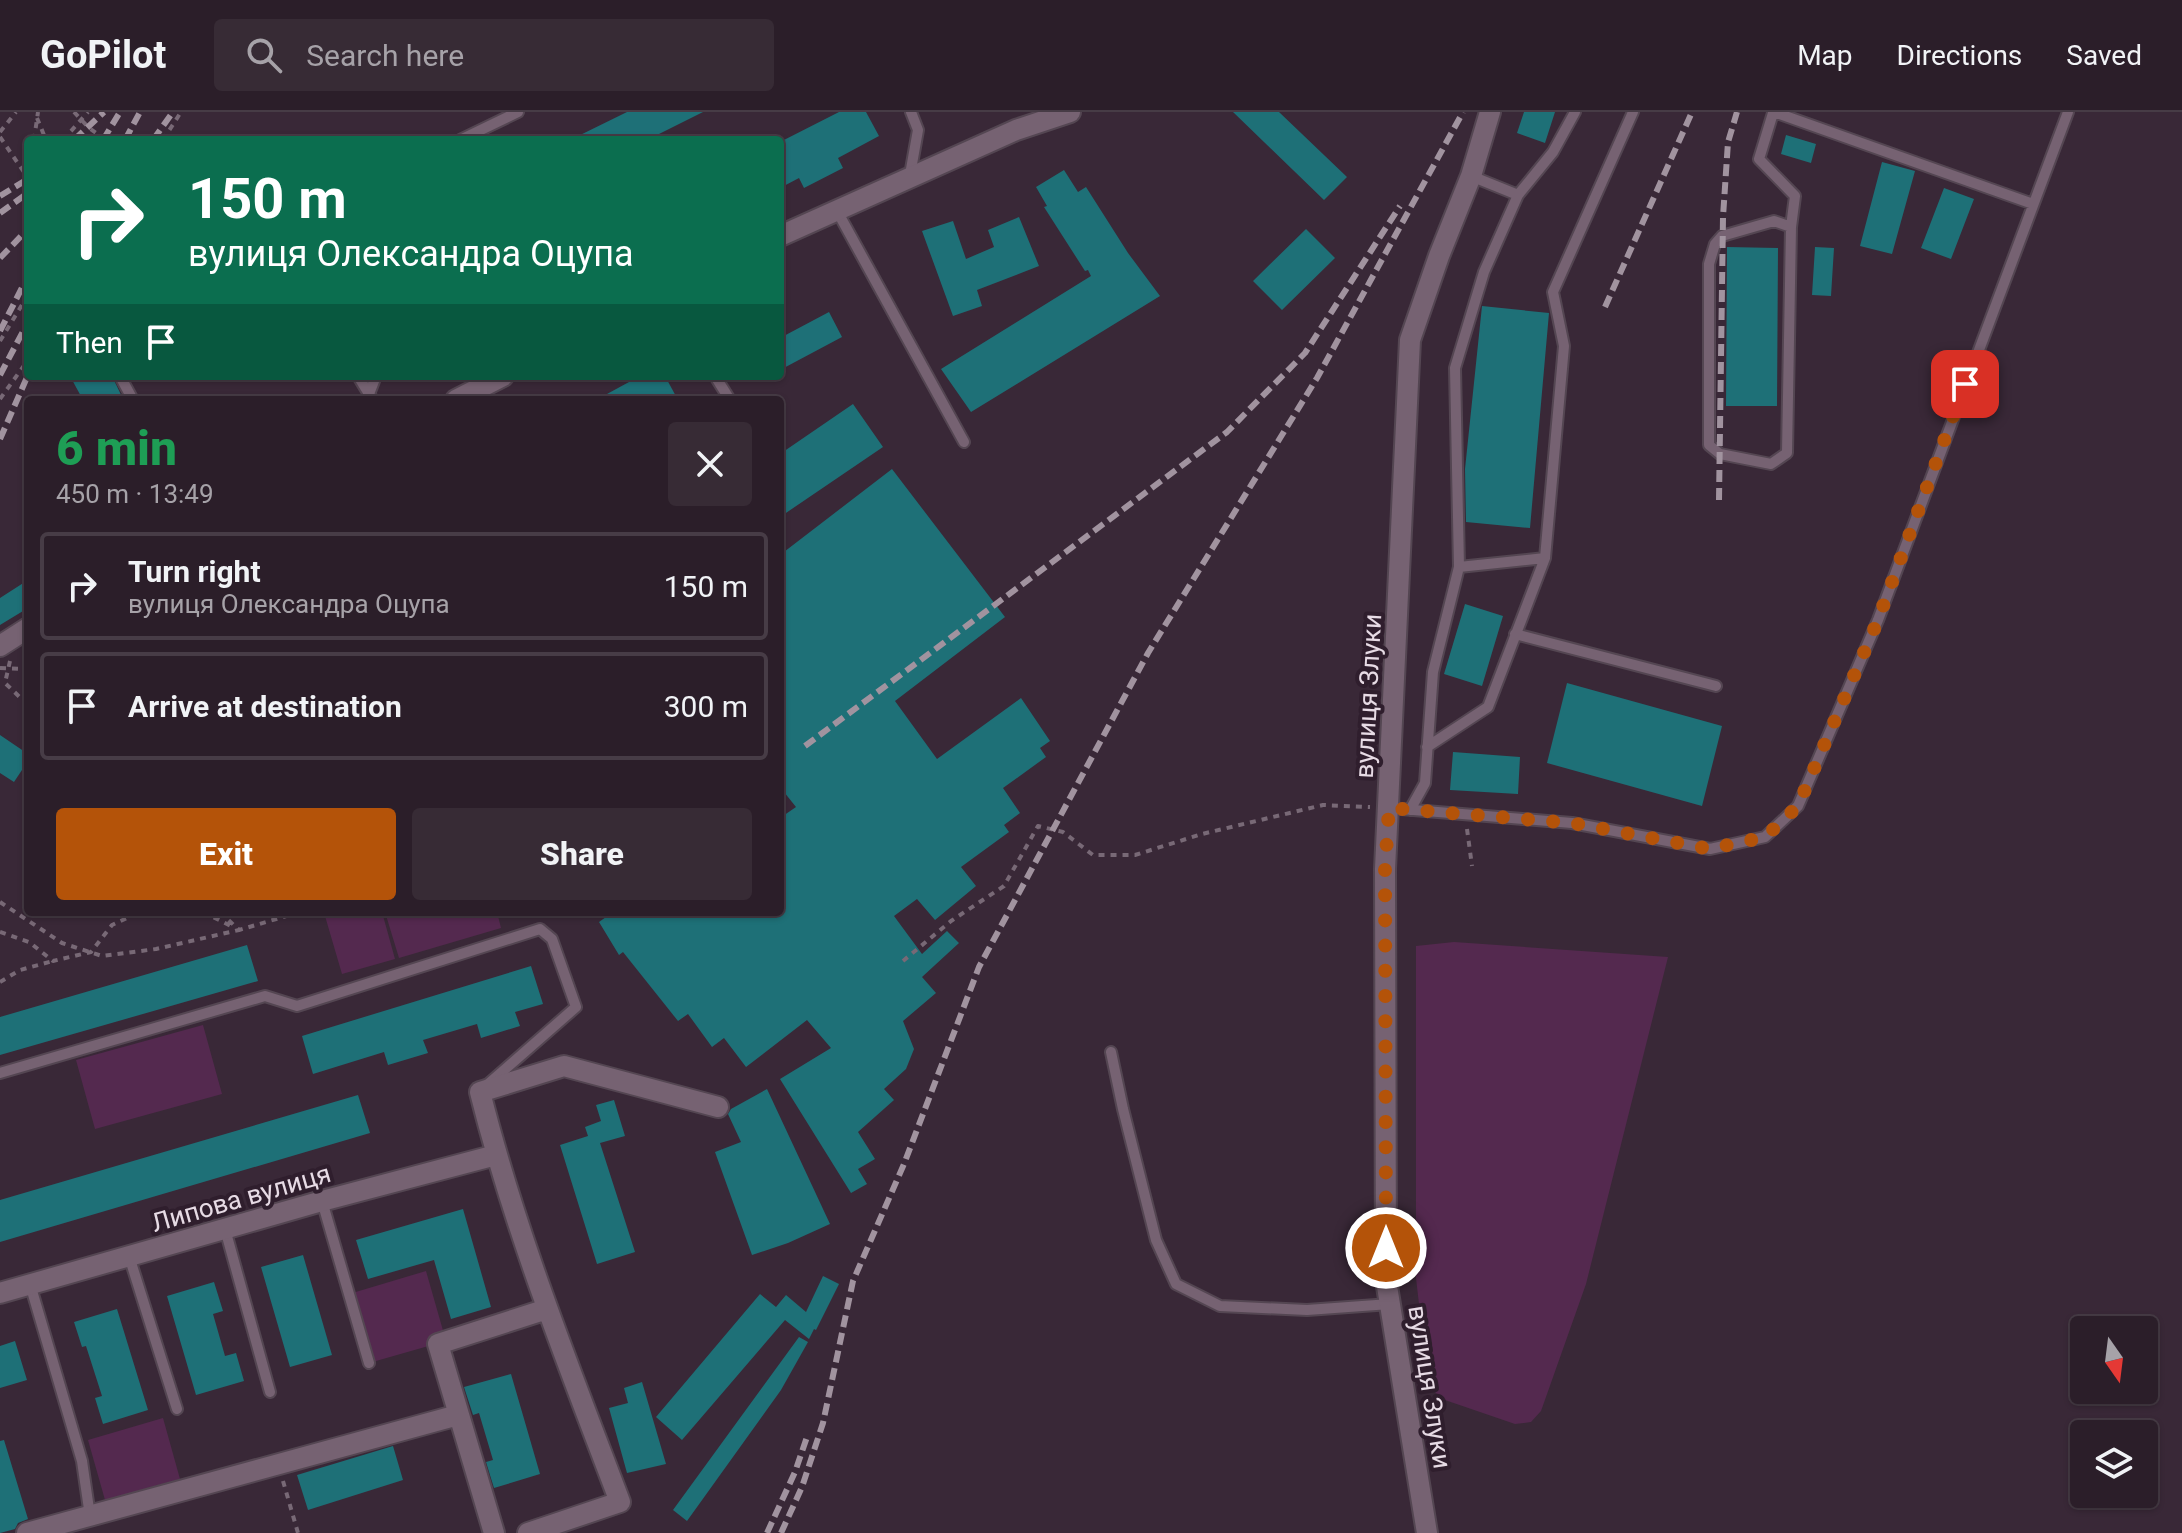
<!DOCTYPE html>
<meta charset="utf-8">
<style>
:root{--surface:#2b1e29;--page:#372b35;--text:#f1f3f6;--muted:#a6a2a8;--line:#473c46;--accent:#b45309}
body{margin:0;font-family:Roboto,sans-serif;background:var(--page);color:var(--text);height:100vh;display:flex;flex-direction:column;font-size:30px;white-space:nowrap}
*{box-sizing:border-box;margin:0}
p{font-size:26px;color:var(--muted)}
.icon{flex:none;width:44px;height:44px;fill:none;stroke:currentColor;stroke-width:2;stroke-linecap:round;stroke-linejoin:round}
.map{position:relative;flex:1;overflow:hidden}
.drawer{position:absolute;left:24px;top:284px;width:760px;height:520px;display:flex;flex-direction:column;background:var(--surface);border-radius:8px;box-shadow:0 2px 6px #0004,0 0 0 2px var(--line)}
.drawer>*{flex:none}
.hud{position:absolute;left:24px;top:24px;width:760px;height:244px;border-radius:8px;box-shadow:0 2px 6px #0004,0 0 0 2px var(--line);background:#0b6e4f;color:#fff;overflow:hidden}
.needle{width:52px;rotate:166deg}
.tools{position:absolute;left:2070px;top:1204px;display:grid;gap:16px}
.tools a{display:grid;place-items:center;width:88px;height:88px;border-radius:8px;background:var(--surface);box-shadow:0 2px 6px #0004,0 0 0 2px var(--line);font-size:40px}
.pin{position:absolute;display:grid;place-items:center;width:68px;height:68px;color:#fff;margin:-34px;border-radius:16px;box-shadow:0 4px 12px #0006}
.me{position:absolute;width:88px;margin:-44px;rotate:0deg;stroke-linejoin:round;filter:drop-shadow(0 0 6px #0008)}
.turn{display:flex;align-items:center;gap:28px;height:168px;padding:0 32px;font-size:36px}
.turn .icon{width:104px;height:104px;stroke-width:2.5}
.turn b{display:block;font-size:56px;line-height:68px}
.then{display:flex;align-items:center;height:76px;padding:0 32px;background:#0003;gap:16px;font-size:30px}
.round{display:grid;place-items:center;flex:none;width:84px;height:84px;border-radius:8px;background:var(--page)}
.summary{display:flex;align-items:center;justify-content:space-between;height:136px;padding:0 32px}
h1{font-size:48px;font-weight:800;line-height:60px;color:#1e9e55}
.action{display:flex;gap:16px;margin-top:auto;padding:16px 32px}
.action a{flex:1;height:92px;border-radius:8px;background:var(--accent);color:#fff;font-size:32px;font-weight:800;line-height:92px;text-align:center}
.action a+a{background:var(--page);color:var(--text)}
ul{padding:0;list-style:none}
li{display:flex;align-items:center;gap:24px;height:108px;margin:0 16px 12px;padding:0 16px;border:4px solid var(--line);border-radius:8px}
li div{flex:1}
li b{display:block;font-size:30px}
li em{font-style:normal}
header{display:flex;align-items:center;gap:48px;box-sizing:border-box;height:112px;padding:0 40px;background:var(--surface);border-bottom:2px solid var(--line)}
header strong{font-size:38px}
nav{display:flex;gap:44px;margin-inline-start:auto;font-size:28px}
.search{width:560px;height:72px;background:var(--page);display:flex;align-items:center;gap:20px;box-sizing:border-box;padding:0 28px;border-radius:8px;color:var(--muted);font-size:30px}
.map>svg:first-child{display:block}
</style>
<header>
<strong>GoPilot</strong>
<div class="search"><svg class="icon" aria-label="search" viewBox="0 0 24 24"><circle cx="10" cy="10" r="6"/><path d="M15 15l6 6"/></svg>Search here</div>
<nav><a>Map</a><a>Directions</a><a>Saved</a></nav>
</header>
<div class="map">
<svg width="2182" height="1421" viewBox="0 0 2182 1421">
<rect width="100%" height="100%" fill="#392837"/>
<path fill="#54294f" d="M339,800H382L395,847L342,862L325,804Z
M385,800H497L501,816L399,846Z
M1454,830L1668,845L1586,1172L1541,1299L1531,1310L1515,1312L1442,1287L1432,1277L1426,1253L1416,1166V834Z
M203,913L222,982L95,1017L76,948Z
M426,1159L446,1229L369,1251L349,1182Z
M163,1306L180,1367L105,1388L88,1328Z"/>
<path fill="#1e7077" d="M627,0H703L647,28H570Z
M839,0H866L879,24L838,46L843,56L804,76L799,66L780,76V30Z
M1233,0H1279L1347,65L1324,88Z
M1524,0H1555L1545,31L1517,21Z
M1786,23L1816,32L1811,51L1781,42Z
M1882,50L1915,59L1892,142L1860,134Z
M1064,58L1078,80L1086,75L1128,141L1160,184L971,300L941,257L1091,164L1088,158L1085,159L1044,95L1047,94L1036,75Z
M1944,76L1974,87L1951,147L1921,136Z
M1019,105L1039,154L977,178L982,194L953,204L922,119L953,109L966,147L994,135L988,118Z
M1306,117L1335,146L1282,198L1253,169Z
M1727,135L1778,136L1777,294H1726Z
M1815,135L1834,136L1831,184L1812,183Z
M1482,194L1549,201L1530,416L1466,410L1465,357Z
M829,200L842,225L780,258V226Z
M70,264H112L123,287L83,288Z
M640,264H665L678,288H596Z
M853,292L883,335L780,405V342Z
M892,357L1005,505L895,589L937,647L1021,586L1050,629L1040,636L1046,645L1003,676L1020,701L1004,713L1009,720L961,755L976,774L935,808L917,787L894,804L922,842L947,819L959,831L922,865L936,881L903,909L914,937L906,957L884,977L894,988L858,1020L875,1047L858,1057L867,1072L851,1081L780,967L831,936L807,908L746,955L724,926L712,935L688,902L678,909L623,840L619,843L599,810L613,800H780V706L796,695L780,675V443Z
M28,468V496L0,513V486Z
M1465,492L1503,504L1482,574L1444,562Z
M1567,571L1722,614L1702,694L1547,651Z
M0,623L28,642V649L14,670L0,661Z
M1453,640L1520,645L1518,682L1450,678Z
M247,833L258,869L0,943V905Z
M531,854L543,892L515,900L520,914L481,926L477,912L423,928L428,941L388,953L384,940L313,962L302,924Z
M767,977L830,1112L788,1131L752,1143L715,1040L741,1030L728,1002L731,997Z
M358,983L370,1021L0,1130V1088Z
M614,988L625,1024L600,1031L635,1140L597,1152L560,1033L588,1024L585,1015L601,1009L596,993Z
M463,1097L491,1195L451,1207L434,1148L368,1167L356,1128Z
M303,1143L332,1243L290,1255L261,1155Z
M823,1164L839,1172L816,1218L814,1217L809,1227L785,1208L682,1328L656,1305L760,1182L776,1195L786,1183L806,1200Z
M214,1170L223,1199L213,1202L225,1244L236,1241L244,1269L196,1283L167,1184Z
M117,1197L148,1298L103,1312L95,1286L102,1284L86,1234L82,1235L74,1210Z
M799,1225L808,1230L781,1278L687,1409L673,1398Z
M15,1229L27,1268L0,1276V1234Z
M511,1262L540,1362L494,1376L486,1350L493,1348L479,1301L473,1303L464,1275Z
M642,1270L666,1352L627,1361L609,1296L628,1291L624,1276Z
M4,1328L28,1407L18,1411L15,1417L0,1421V1329Z
M393,1334L403,1368L308,1398L297,1363Z"/>
<g fill="none" stroke-linecap="round" stroke-linejoin="round">
<g stroke="#544652" stroke-width="14">
<path id="service" d="M1774,0L2033,92
M1773,1L1759,47L1795,84L1791,115L1787,341L1771,352L1720,342L1709,333V152L1715,132L1722,124L1774,109L1791,115
M460,28L518,0
M910,63L918,18L911,0
M1471,64L1518,83
M836,97L964,330
M120,264L133,288
M358,264L369,282
M715,264L730,288
M373,288L369,282L376,264
M1459,455L1545,446
M1515,522L1716,574
M1427,635L1488,595L1545,446L1564,234L1553,180L1633,0
M1389,696L1572,711L1710,737L1765,725L1798,694L1878,508L2068,0
M1410,698L1425,671L1433,560L1459,455L1455,256L1484,160L1518,83L1553,40L1575,0
M1111,940L1123,997L1156,1128L1176,1172L1220,1194L1307,1198L1390,1192
M0,961L265,884L297,894L540,817L552,827L576,895L487,973
M322,1089L369,1251
M225,1117L270,1280
M129,1144L177,1297
M30,1172L82,1349L90,1404"/>
</g>
<g stroke="#544652" stroke-width="24">
<path id="minor" d="M780,124L1016,18L1070,0
M456,288L503,264
M0,534L28,516
M0,1181L322,1089L496,1043
M27,1421L458,1303
M494,1421L438,1232L547,1197
M528,1421L620,1390C569,1255 515,1120 480,980L564,954L718,995
M1427,1421L1386,1168L1385,757L1410,228L1439,144L1471,64L1490,0"/>
</g>
<path stroke="#786976" stroke-width="4" stroke-dasharray="6 6" stroke-linecap="butt" d="M74,0L89,16L106,28
M37,6L46,28
M0,20L16,0
M0,25L28,66
M34,28L38,0
M63,28L88,0
M163,28L181,0
M0,229L28,183
M0,287L28,248
M10,549L5,571L28,593
M0,556L28,557
M1467,717L1472,754
M0,790L62,831L102,844L156,837L239,818
M203,800L233,815
M220,800L239,818L300,800
M0,820L29,830L53,849L91,840L112,813L140,800
M903,849L951,809L1004,774L1038,714L1063,720L1093,743H1135L1202,722L1323,693L1370,695
M0,870L20,858L53,849
M283,1369L298,1421"/>
<use href="#service" stroke="#766272" stroke-width="10"/>
<use href="#minor" stroke="#766272" stroke-width="20"/>
<path stroke="#a1939f" stroke-width="6" stroke-dasharray="12 6" stroke-linecap="butt" d="M74,28L104,0
M103,28L120,0
M125,28L140,0
M153,28L173,0
M0,84L28,67
M0,101L28,81
M0,146L28,117
M1605,195L1692,0
M0,219L28,164
M0,263L28,210
M0,327L28,263
M1719,388L1723,105L1728,30L1737,0
M805,634L1227,320L1305,241L1400,94
M767,1421L795,1360L808,1322
M781,1421L802,1375L823,1311L853,1169L904,1052L979,855L1148,541L1317,266L1463,0"/>
</g>
<g fill="none" stroke-linecap="round" stroke-linejoin="round">
<path stroke="#b45309" stroke-width="14" stroke-dasharray="0 25.2" d="M1386,1136L1385,757L1389,696L1572,711L1710,737L1765,725L1798,694L1878,508L1965,272"/>
</g>
<g text-anchor="middle" dominant-baseline="central" stroke-width="8" stroke-linejoin="round" paint-order="stroke">
<g font-size="26" fill="#e7dbe5" stroke="#2f1e2d">
<text transform="translate(1368 584) rotate(-87)">вулиця Злуки</text>
<text transform="translate(241 1086) rotate(-16)">Липова вулиця</text>
<text transform="translate(1430 1275) rotate(81)">вулиця Злуки</text>
</g>
</g>
</svg>
<div class="tools">
<a><svg class="needle" viewBox="-14 -14 28 28"><path d="M0-13l5 13h-10z" fill="#e53935"/><path d="M0 13l5-13h-10z" fill="#a6a2a8"/></svg></a>
<a><svg class="icon" aria-label="layers" viewBox="0 0 24 24"><path d="M12 4l9 5-9 5-9-5zM3 14l9 5 9-5"/></svg></a>
</div>
<div class="pin" style="left:1965px;top:272px;background:#d93025"><svg class="icon" aria-label="arrive" viewBox="0 0 24 24"><path d="M6 21V4h12l-3 4 3 4H6"/></svg></div>
<svg class="me" style="left:1386px;top:1136px" viewBox="-20 -20 40 40"><circle r="17" fill="#b45309" stroke="#fff" stroke-width="3"/><path d="M0-11L8 9 0 5-8 9z" fill="#fff"/></svg>
<div class="hud">
<div class="turn"><svg class="icon" aria-label="right" viewBox="0 0 24 24"><path d="M7 20v-9h11M14 6l5 5-5 5"/></svg><div><b>150 m</b>вулиця Олександра Оцупа</div></div>
<div class="then">Then<svg class="icon" aria-label="arrive" viewBox="0 0 24 24"><path d="M6 21V4h12l-3 4 3 4H6"/></svg></div>
</div>
<section class="drawer">
<div class="summary"><div><h1>6 min</h1><p>450 m · 13:49</p></div><a class="round"><svg class="icon" aria-label="close" viewBox="0 0 24 24"><path d="M6 6l12 12M18 6L6 18"/></svg></a></div>
<ul>
<li><svg class="icon" aria-label="right" viewBox="0 0 24 24"><path d="M7 20v-9h11M14 6l5 5-5 5"/></svg><div><b>Turn right</b><p>вулиця Олександра Оцупа</p></div><em>150 m</em></li>
<li><svg class="icon" aria-label="arrive" viewBox="0 0 24 24"><path d="M6 21V4h12l-3 4 3 4H6"/></svg><div><b>Arrive at destination</b></div><em>300 m</em></li>
</ul>
<div class="action"><a>Exit</a><a>Share</a></div>
</section>
</div>
